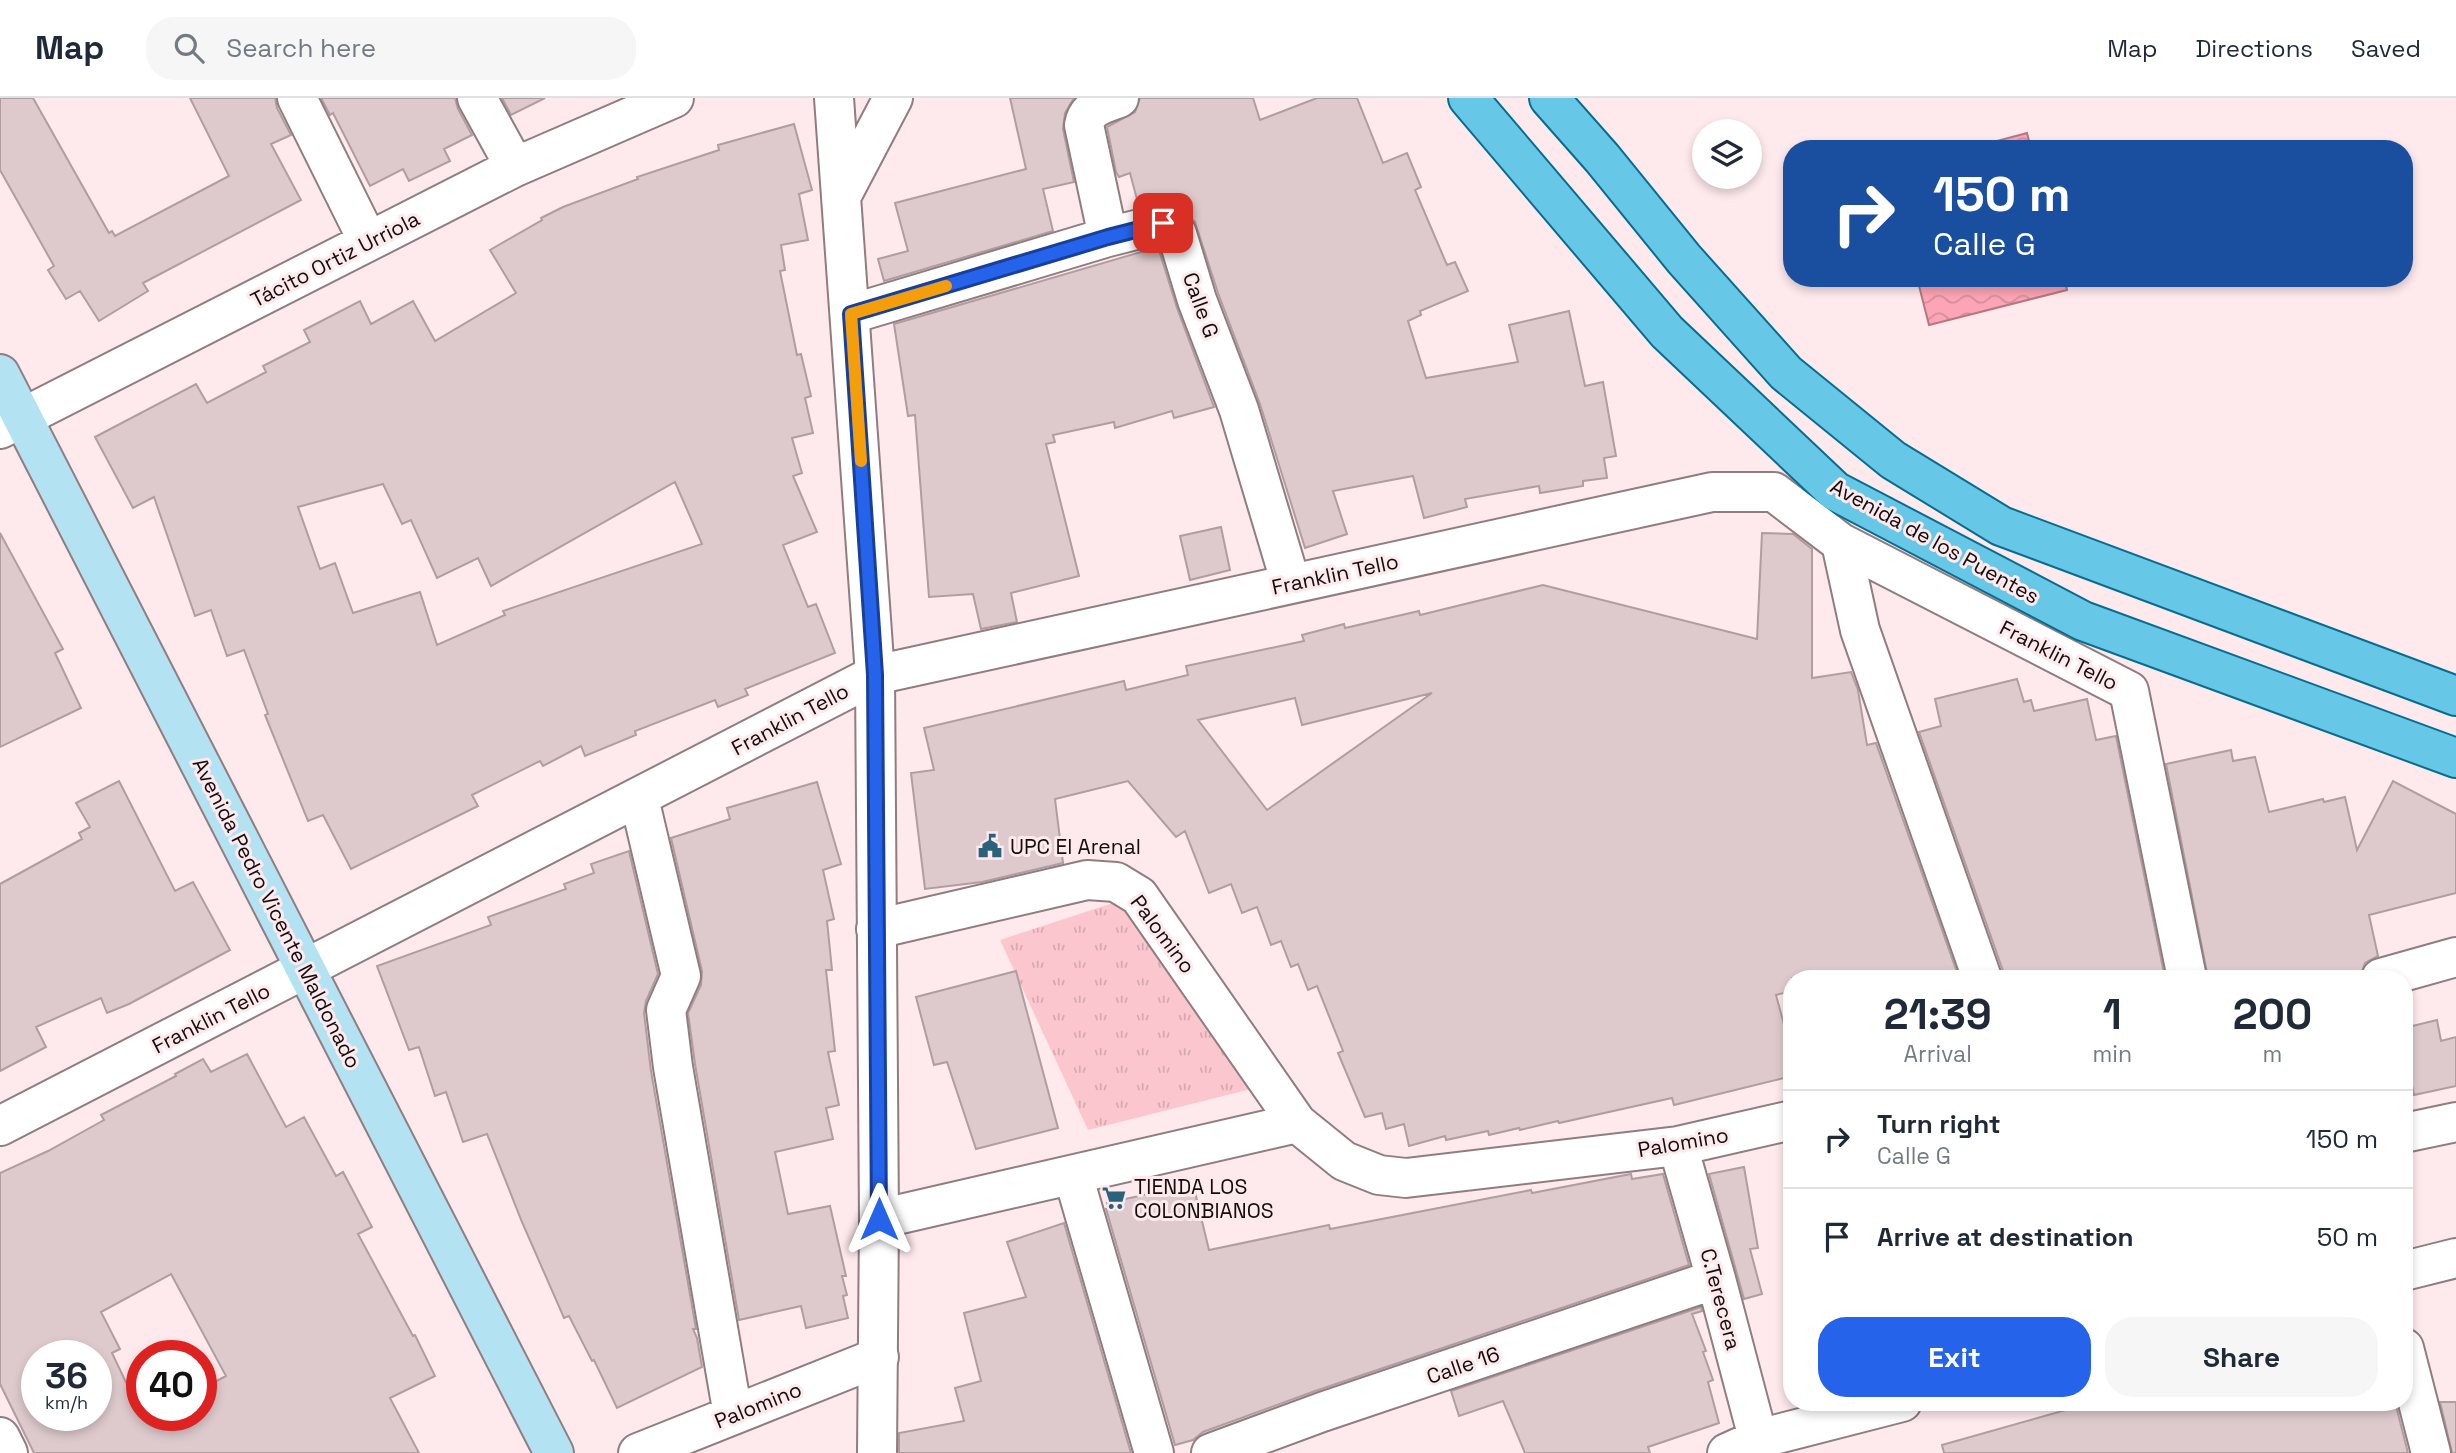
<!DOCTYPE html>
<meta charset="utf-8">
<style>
:root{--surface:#fff;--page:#f6f6f7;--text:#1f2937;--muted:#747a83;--line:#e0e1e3;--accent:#2563eb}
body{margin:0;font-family:"Space Grotesk",sans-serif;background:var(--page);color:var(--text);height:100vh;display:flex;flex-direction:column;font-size:26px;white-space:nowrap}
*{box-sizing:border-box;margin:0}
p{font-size:23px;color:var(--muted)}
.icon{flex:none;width:38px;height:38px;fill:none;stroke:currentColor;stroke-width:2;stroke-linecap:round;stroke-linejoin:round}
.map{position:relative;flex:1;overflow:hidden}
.drawer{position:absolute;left:1783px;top:872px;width:630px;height:441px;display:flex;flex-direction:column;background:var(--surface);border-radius:28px;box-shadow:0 4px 10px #0003}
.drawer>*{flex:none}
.guide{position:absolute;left:1783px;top:42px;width:630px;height:147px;border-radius:28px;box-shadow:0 4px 10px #0003;background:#1a4fa0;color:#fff;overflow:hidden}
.buttons{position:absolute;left:1692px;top:21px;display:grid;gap:14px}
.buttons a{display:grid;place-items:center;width:70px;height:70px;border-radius:50%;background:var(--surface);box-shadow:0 4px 10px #0003;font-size:35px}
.speed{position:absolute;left:21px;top:1242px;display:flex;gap:14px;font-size:35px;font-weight:700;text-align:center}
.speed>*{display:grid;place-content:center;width:91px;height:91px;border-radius:50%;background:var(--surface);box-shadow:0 4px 10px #0003;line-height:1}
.speed small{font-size:18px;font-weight:400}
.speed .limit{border:10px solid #d22;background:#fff;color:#111}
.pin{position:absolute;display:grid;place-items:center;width:60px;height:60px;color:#fff;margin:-30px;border-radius:14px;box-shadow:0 4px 10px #0006}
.me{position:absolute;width:77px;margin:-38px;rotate:0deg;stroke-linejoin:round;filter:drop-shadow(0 0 5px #0008)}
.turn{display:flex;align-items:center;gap:24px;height:147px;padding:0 35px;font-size:32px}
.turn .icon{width:91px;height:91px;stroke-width:2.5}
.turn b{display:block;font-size:49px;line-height:60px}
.eta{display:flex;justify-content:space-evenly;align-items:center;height:119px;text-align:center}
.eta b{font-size:42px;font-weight:800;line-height:49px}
.button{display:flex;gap:14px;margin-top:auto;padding:14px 35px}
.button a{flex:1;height:80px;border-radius:28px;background:var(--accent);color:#fff;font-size:28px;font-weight:800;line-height:80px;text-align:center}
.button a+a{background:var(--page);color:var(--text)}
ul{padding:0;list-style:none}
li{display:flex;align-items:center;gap:21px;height:98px;padding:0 35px;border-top:2px solid var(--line)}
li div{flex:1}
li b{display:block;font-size:26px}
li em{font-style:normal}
header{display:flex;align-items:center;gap:42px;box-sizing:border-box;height:98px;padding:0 35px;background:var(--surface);border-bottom:2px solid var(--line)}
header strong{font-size:33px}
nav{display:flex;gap:38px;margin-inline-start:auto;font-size:24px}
.search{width:490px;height:63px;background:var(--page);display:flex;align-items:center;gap:18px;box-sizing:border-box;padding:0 24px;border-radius:28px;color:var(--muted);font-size:26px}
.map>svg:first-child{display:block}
</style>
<header>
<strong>Map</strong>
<div class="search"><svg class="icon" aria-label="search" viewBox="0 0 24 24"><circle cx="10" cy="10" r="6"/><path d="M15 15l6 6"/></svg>Search here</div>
<nav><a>Map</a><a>Directions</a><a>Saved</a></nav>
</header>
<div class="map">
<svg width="2456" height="1355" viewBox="0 0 2456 1355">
<defs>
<pattern id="grass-tufts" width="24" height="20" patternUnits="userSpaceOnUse" patternTransform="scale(1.75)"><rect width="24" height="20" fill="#fbc6ce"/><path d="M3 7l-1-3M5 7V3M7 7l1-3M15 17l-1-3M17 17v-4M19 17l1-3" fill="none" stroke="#d6a9b0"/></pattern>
<pattern id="water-waves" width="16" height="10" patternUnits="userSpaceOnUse" patternTransform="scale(1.75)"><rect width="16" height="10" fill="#fca5b6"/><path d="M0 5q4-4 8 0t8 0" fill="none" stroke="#d78d9b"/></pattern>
</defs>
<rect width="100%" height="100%" fill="#fee9ec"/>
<path fill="url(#grass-tufts)" d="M1119,803L1251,991L1088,1032L1000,842Z"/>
<path fill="url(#water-waves)" stroke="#b67783" stroke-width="2" d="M2027,35L2031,51H1967Z
M1917,180H2065L2067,192L1929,227Z"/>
<path fill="#decacd" stroke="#b09da0" stroke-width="2" fill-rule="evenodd" d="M0,0H33L109,135L112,133L115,138L229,78L190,0H275L277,10L291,37L271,46L301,102L143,185L148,193L99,223L80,193L66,201L48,172L54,168L0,72Z
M321,0H455L458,11L472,37L444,51L450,63L409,83L403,71L370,88L333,15L330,17Z
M502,0H545L511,17Z
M1010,0H1074L1065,15L1063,31L1074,84L1043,91L1053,133L884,183L878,161L908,153L895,105L1026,71Z
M1140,0H1253L1260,22L1317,0H1357L1383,65L1407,55L1421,89L1415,92L1447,167L1455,164L1468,193L1420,213L1421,217L1408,223L1426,280L1518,264L1509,227L1569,213L1585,288L1603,284L1616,358L1604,360L1607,380L1583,383V388L1540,395L1539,388L1465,401L1467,409L1424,420L1413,378L1333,393L1347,436L1305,450L1260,306L1218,195L1195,124L1181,109L1171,105L1158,104L1139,109L1130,75L1119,79L1116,74L1107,29L1135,14Z
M794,26L812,92L799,96L808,142L781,147L785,172L780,173L797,257L801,256L811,298L805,300L813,335L792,340L802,375L793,378L817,434L783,447L808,509L816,506L835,555L745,591L748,597L718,609L715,602L635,633L636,637L585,658L581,648L543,668L540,663L472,697L478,708L351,771L323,717L308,723L265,617L268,616L244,552L227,558L211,512L195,518L154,399L133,410L95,339L196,286L207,305L266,274L263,268L310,244L304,232L360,203L371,226L413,203L435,243L516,195L490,152L542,122L541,120L563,109L638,81L637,79L719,52L718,47ZM675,384L702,446L503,513L505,517L437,547L420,494L353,515L335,465L320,471L298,409L383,386L402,426L411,422L437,480L478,460L491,488Z
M1158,149L1177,210L1214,309L1174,320L1172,313L1115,330L1114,324L1053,337L1055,344L1046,346L1079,478L1011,495L1017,524L981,531L973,496L929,499L915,317L908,318L894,226Z
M1221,429L1230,472L1190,482L1180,438Z
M0,435L63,551L55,555L81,610L0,649Z
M1762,435L1793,436L1812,451V580L1851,574L1858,592L1867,647L1876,645L1959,880H1792V893L1776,897L1792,956V978L1674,1007L1672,1000L1559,1025L1558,1023L1520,1032L1519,1030L1489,1037L1488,1033L1446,1042L1445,1038L1409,1048L1404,1026L1386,1031L1382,1015L1365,1019L1338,955L1343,953L1317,888L1308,892L1298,866L1291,869L1281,843L1271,847L1257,809L1242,815L1231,786L1209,795L1185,733L1176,739L1128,683L1055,701L1063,765L982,784L925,791L911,675L934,672L924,630L1124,583L1126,592L1188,577L1186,568L1304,543L1302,537L1344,526L1345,530L1419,513L1420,517L1543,487L1757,541ZM1432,595L1267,712L1198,622L1295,600L1302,627Z
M2017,581L2024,604L2031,602L2034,613L2087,601L2096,642L2116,638L2165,880H2003V873L1919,634L1941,628L1935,601Z
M2231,652L2233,663L2255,659L2269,714L2323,701L2324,704L2345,699L2357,752L2393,683L2456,716V795L2369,817L2378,858L2365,865L2360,880H2208L2166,666Z
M119,683L175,793L193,784L230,852L129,906L107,915L101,900L36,929L46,949L0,973V786L82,741L79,735L90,729L76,705Z
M817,684L841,766L823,772L834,821L827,823L832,872H826L835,953L828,954L839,1007L826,1010L833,1041L775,1054L788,1116L830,1108L846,1178H842L847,1197L843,1198L848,1220L806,1230L801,1208L739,1222L695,966L688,915L701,887L702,873L671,740L730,721L727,710Z
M629,753L658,876L646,903L644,915L651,973L696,1231H693L697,1240L702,1269L617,1310L594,1262L592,1263L569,1218L564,1220L522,1124L487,1036L463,1044L446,994L435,998L419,949L409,952L377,868L491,827L488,819L566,791L564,786L594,775L591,766Z
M1016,873L1058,1030L976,1051L947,964L934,967L916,899Z
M2437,922L2441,943L2456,939V988L2414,997L2404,951V930Z
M247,956L286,1029L304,1019L336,1078L343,1074L372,1129L358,1136L413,1238L415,1237L435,1278L390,1300L419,1355H34L0,1286V1075L48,1053L104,1022L101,1017L176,978L175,976L203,961L211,974ZM171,1176L226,1278L201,1291V1318H142L112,1255L120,1251L101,1214ZM37,1258H96V1318H37Z
M1744,1069L1758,1150L1750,1151L1762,1196L1744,1201L1709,1076Z
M1631,1076L1632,1081L1663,1076L1689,1167L1315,1293L1203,1334L1193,1342L1175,1347L1106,1111L1109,1110L1107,1105L1171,1091V1095L1194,1090L1209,1152L1329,1127L1330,1131L1531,1092L1532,1095Z
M1064,1125L1131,1355H899V1335L964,1323L955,1290L981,1283L964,1215L1026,1199L1007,1144Z
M1701,1209L1702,1213L1692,1216L1706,1253L1703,1254L1713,1282L1708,1284L1719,1325L1648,1349L1650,1355H1525L1503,1303L1459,1318L1451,1293Z
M2094,1304H2395L2408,1355H1944L1942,1347Z
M2440,1304H2456V1355H2452Z"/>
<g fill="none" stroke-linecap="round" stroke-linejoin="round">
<g stroke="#8f7d80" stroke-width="42">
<path id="minor" d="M297,0L368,143
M477,0L515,69
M1108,139L1084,27C1087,9 1104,6 1119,0
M851,216L1108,139L1163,125L1172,129L1177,136L1197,202L1239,312L1291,486
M0,331L515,69L674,0
M1841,445L2129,593L2187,880
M639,700L681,878L666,912L673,969L733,1317
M876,831L1087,782L1116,784L1139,798L1297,1025L1344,1063L1379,1077L1406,1080L1678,1048L1792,1022
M2381,880L2456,859
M0,1028L875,577L1712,394H1774L1841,445L1860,532L1982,880
M2404,1035L2456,1024
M1678,1048L1716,1181L1762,1355
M1073,1077L1154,1355
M879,1121L1297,1025
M2404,1173L2456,1160
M2404,1250L2431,1355
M638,1355L879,1259
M1211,1355L1322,1314L1716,1181
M1727,1355L1758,1341L1902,1304"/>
</g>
<g stroke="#8f7d80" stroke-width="42">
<path id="tertiary" d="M834,0L875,577L879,1121L877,1355
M842,97L893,0
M0,1339L8,1355"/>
</g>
<g stroke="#8f7d80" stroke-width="42">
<path id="secondary" d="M0,276L554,1355"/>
</g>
<g stroke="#076d90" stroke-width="42">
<path id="primary" d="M1468,0L1667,234L1835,393L2083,523L2456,660
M1549,0L1602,60L1684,161L1786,275L1893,362L2001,428L2456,598"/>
</g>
<use href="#minor" stroke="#fff" stroke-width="38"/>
<use href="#tertiary" stroke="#fff" stroke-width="38"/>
<use href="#secondary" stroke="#b3e3f3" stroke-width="38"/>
<use href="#primary" stroke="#67c7e6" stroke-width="38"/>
</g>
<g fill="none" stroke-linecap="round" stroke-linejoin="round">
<g stroke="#184099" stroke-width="18">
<path id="route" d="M879,1121L875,577L851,216L1108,139L1163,125"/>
</g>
<use href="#route" stroke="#2563eb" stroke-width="12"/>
<path stroke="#f59e0b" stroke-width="12" d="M861,363L851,216L946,188"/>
</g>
<defs>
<g id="civic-bare" transform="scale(1.89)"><path d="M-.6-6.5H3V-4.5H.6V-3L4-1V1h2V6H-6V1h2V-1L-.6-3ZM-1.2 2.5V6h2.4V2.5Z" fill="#2a627c" stroke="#fee9ec" stroke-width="2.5" paint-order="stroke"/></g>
<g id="supermarket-bare" transform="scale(1.89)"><path d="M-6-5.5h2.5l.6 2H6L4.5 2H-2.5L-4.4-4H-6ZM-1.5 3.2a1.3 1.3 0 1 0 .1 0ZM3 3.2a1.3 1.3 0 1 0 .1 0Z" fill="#2a627c" stroke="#fee9ec" stroke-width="2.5" paint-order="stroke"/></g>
</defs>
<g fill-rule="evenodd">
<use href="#civic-bare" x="990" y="748"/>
<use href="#supermarket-bare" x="1114" y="1100"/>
</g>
<g text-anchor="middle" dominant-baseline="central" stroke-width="6" stroke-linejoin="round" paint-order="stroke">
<g font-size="21" fill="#120c0d" stroke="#fee9ec">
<text transform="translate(335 161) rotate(-27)">Tácito Ortiz Urriola</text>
<text transform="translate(1201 207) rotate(70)">Calle G</text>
<text transform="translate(1935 443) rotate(29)">Avenida de los Puentes</text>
<text transform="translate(1335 476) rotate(-12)">Franklin Tello</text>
<text transform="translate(2059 557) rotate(27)">Franklin Tello</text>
<text transform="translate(790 621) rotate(-28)">Franklin Tello</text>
<text transform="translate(277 815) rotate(63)">Avenida Pedro Vicente Maldonado</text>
<text transform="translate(1163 836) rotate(53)">Palomino</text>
<text transform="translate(211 920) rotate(-27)">Franklin Tello</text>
<text transform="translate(1683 1044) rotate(-10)">Palomino</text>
<text transform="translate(1721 1201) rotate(75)">C.Terecera</text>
<text transform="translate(1463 1267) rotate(-19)">Calle 16</text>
<text transform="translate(758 1307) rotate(-22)">Palomino</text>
</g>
<g font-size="21" fill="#120c0d" stroke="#fee9ec" text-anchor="start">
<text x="1010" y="748">UPC El Arenal</text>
<text x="1134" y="1088">TIENDA LOS<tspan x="1134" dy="24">COLONBIANOS</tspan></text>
</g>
</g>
</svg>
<div class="buttons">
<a><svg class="icon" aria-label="layers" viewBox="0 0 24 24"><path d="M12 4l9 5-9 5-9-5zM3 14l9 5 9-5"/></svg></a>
</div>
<div class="speed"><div>36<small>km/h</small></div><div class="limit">40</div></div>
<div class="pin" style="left:1163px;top:125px;background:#d93025"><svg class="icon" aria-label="arrive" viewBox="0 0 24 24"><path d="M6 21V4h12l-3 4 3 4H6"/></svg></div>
<svg class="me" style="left:879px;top:1121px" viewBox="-20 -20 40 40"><path d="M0-17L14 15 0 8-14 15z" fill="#2563eb" stroke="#fff" stroke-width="4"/></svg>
<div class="guide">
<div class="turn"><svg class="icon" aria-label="right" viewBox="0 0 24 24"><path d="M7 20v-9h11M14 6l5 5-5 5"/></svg><div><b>150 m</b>Calle G</div></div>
</div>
<section class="drawer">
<div class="eta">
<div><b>21:39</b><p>Arrival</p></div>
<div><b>1</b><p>min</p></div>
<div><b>200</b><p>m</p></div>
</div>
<ul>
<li><svg class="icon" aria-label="right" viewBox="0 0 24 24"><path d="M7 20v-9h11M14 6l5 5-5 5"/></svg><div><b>Turn right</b><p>Calle G</p></div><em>150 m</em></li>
<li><svg class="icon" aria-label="arrive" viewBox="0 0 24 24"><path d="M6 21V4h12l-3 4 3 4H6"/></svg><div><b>Arrive at destination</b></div><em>50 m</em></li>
</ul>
<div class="button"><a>Exit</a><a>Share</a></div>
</section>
</div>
